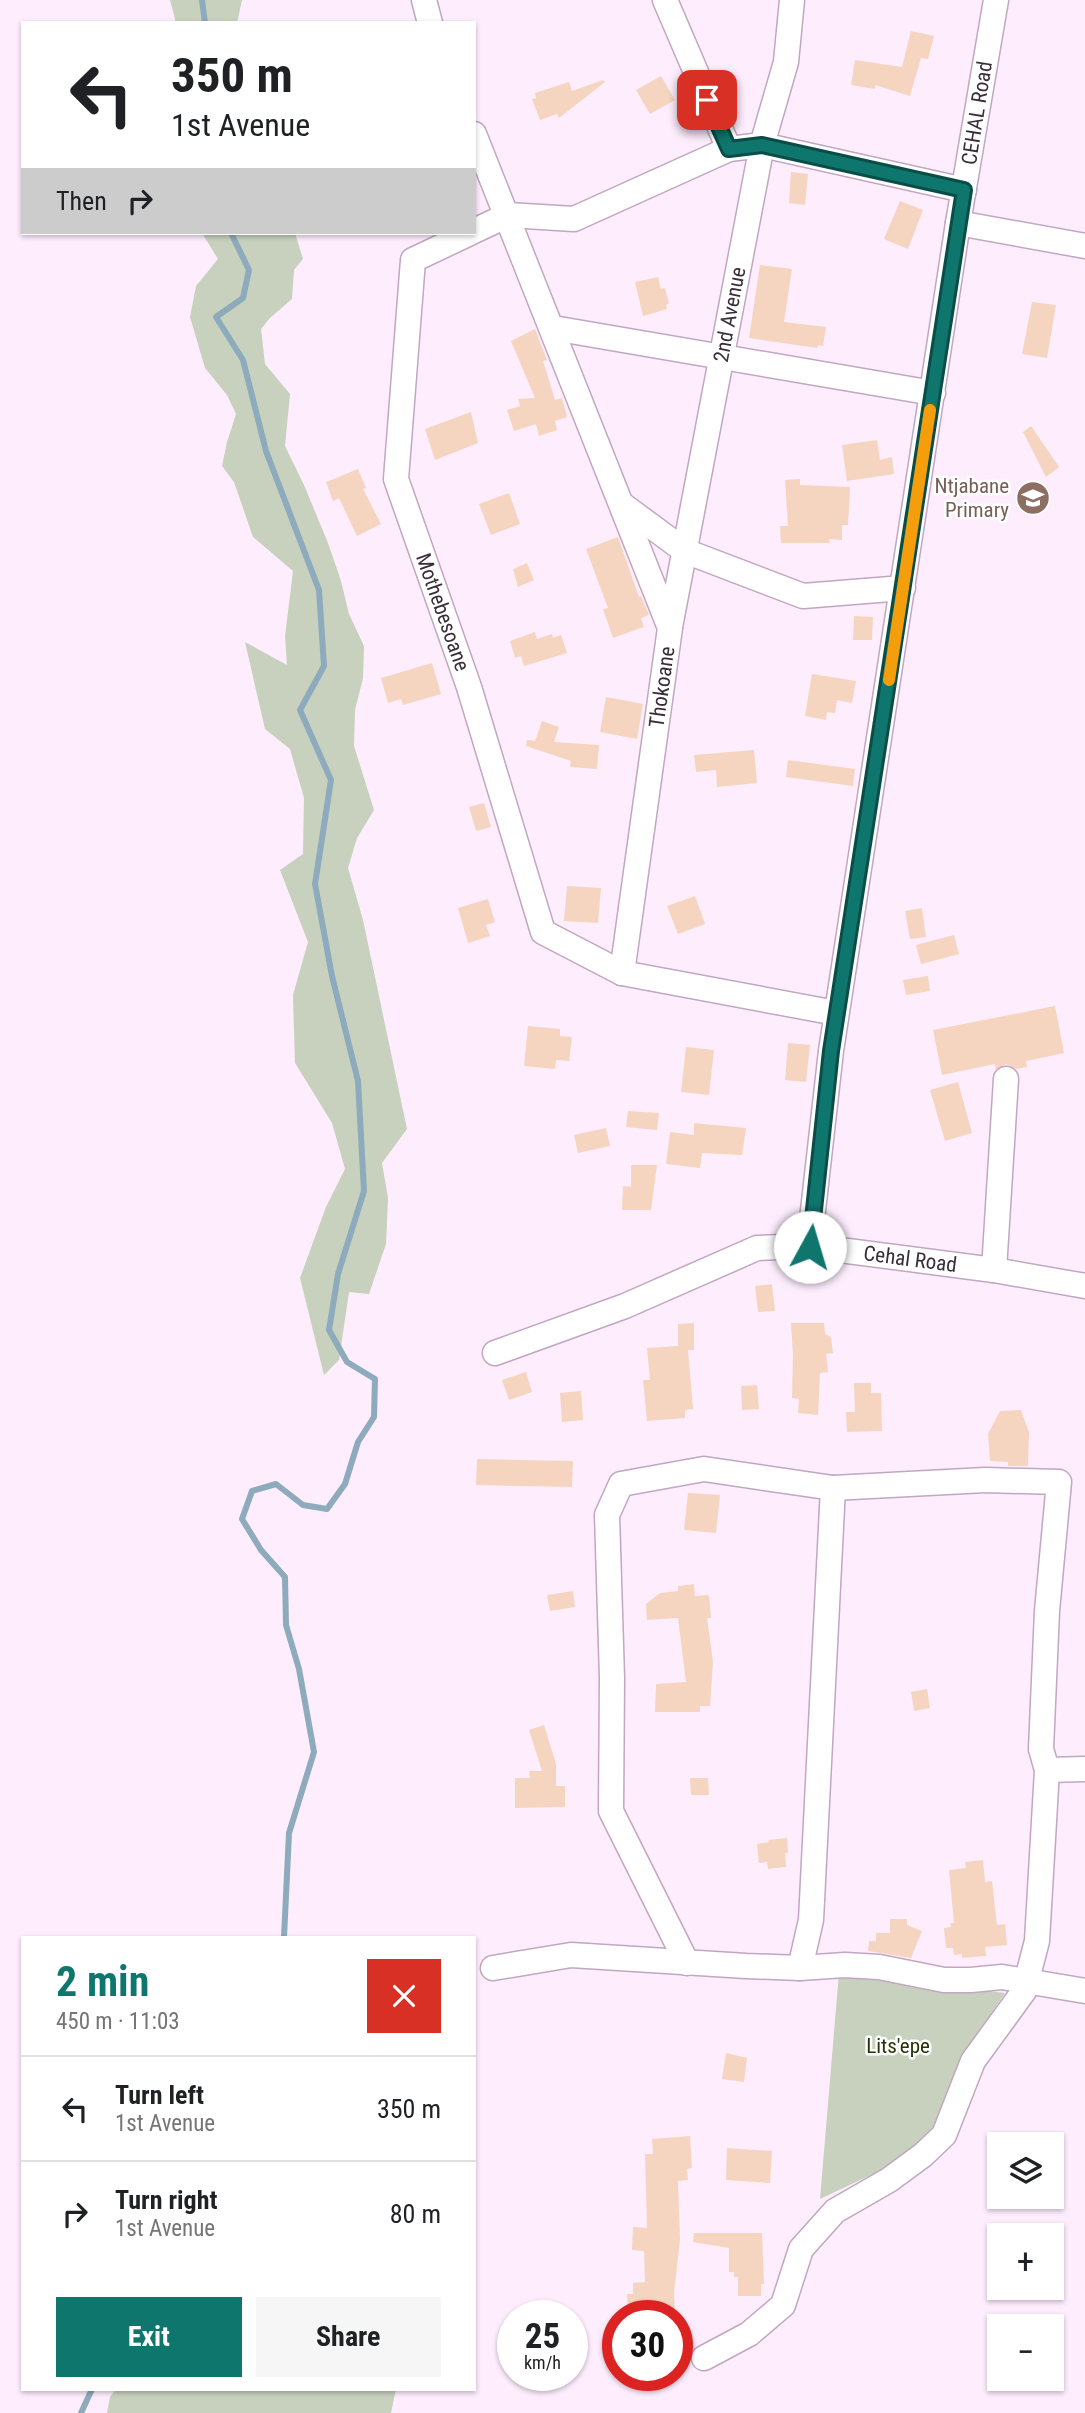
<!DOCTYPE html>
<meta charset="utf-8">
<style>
:root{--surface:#fff;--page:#f6f6f6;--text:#202124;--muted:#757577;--line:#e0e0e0;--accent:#0f766e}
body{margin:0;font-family:"Roboto Condensed",sans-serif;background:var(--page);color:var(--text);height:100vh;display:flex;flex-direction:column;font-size:26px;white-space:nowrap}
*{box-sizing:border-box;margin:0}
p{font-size:23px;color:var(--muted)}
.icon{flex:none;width:38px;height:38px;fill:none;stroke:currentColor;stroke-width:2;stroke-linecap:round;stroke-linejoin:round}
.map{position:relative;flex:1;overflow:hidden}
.panel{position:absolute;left:21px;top:1936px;width:455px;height:455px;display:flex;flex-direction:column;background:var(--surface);border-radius:0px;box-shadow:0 2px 5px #0004}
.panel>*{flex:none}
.hud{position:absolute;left:21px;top:21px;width:455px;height:214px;border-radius:0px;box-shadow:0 2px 5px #0004;background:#fff;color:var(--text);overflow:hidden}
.buttons{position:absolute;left:987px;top:2132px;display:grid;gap:14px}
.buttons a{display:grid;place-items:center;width:77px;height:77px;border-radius:0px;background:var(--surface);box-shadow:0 2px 5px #0004;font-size:35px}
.speed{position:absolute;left:497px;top:2300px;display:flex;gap:14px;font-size:35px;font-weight:700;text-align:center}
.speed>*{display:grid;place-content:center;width:91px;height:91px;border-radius:50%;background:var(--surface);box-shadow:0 2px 5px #0004;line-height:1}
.speed small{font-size:18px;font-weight:400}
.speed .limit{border:10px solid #d22;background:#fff;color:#111}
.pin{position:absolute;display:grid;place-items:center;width:60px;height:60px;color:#fff;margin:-30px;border-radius:14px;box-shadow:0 4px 10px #0006}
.me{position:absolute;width:77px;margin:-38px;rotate:6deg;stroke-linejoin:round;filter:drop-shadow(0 0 5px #0008)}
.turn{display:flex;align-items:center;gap:24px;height:147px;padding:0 35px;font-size:32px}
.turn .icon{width:91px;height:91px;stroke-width:2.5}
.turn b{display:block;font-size:49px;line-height:60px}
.then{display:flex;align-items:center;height:66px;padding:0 35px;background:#0003;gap:14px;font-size:26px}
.round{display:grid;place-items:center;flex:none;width:74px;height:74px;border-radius:0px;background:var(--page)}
.head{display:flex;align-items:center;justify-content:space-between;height:119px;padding:0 35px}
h1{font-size:42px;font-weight:700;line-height:52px;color:var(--accent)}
.action{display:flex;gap:14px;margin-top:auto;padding:14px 35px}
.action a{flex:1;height:80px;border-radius:0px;background:var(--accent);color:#fff;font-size:28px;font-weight:700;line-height:80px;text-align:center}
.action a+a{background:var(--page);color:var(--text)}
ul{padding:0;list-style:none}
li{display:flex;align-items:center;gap:21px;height:105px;padding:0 35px;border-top:2px solid var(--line)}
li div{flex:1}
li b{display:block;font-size:26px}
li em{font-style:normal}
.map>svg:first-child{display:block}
</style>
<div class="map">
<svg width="1085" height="2413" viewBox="0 0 1085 2413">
<rect width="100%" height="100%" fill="#fdedfd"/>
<path fill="#c7d1bd" d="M170,0H242L237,23H176Z
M202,233H295L303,259L294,270L292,299L270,318L261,329L265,364L290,394L285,446L304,485L328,543L341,581L349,614L364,646L363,678L355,710L354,746L374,810L357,838L348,868L363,920L407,1129L382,1163L388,1198L386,1244L369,1294L349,1292L339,1360L324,1375L300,1278L326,1207L345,1169L332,1123L295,1063L293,995L308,942L280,870L303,854L304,798L290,749L265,729L245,642L287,665L285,636L293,571L253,537L234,482L222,466L227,442L236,414L227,395L205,368L190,317L196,286L218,259Z
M839,1973L1005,1993L964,2053L937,2128L892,2165L820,2199Z
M116,2389H396L391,2413H107L110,2397Z"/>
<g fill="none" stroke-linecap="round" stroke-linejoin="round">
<path stroke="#8dabbd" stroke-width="6" d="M202,0L205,23
M231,233L249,270L243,298L216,317L243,360L266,451L319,590L324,666L300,710L331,780L315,884L332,976L358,1081L364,1191L338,1274L329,1330L347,1362L375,1379L374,1417L358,1442L345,1484L327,1509L303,1505L276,1484L252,1491L242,1519L261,1550L285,1577L286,1625L299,1669L314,1752L289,1833L284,1937
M81,2413L92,2389"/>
</g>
<path fill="#f6d5c0" d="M911,31L934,36L928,59L921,58L910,96L875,85V89L851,85L855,60L902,67Z
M661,76L675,100L650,114L636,90Z
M603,80L605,82L559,118L557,114L540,120L532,99L536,98L535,93L569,82L572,91Z
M791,172L808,174L805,205L789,203Z
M900,201L923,210L908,249L884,239Z
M760,265L792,269L784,322L826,327L823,346L818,345L817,348L749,338Z
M658,277L661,289L665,288L669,303L666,305L667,309L643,316L635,282Z
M1032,302L1056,305L1047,358L1022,354Z
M535,329L547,360L543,361L555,400L562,398L567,417L555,421L557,430L539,436L536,424L514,431L507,410L520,406L518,399L535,398L511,341Z
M471,412L478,443L435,460L425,429Z
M1031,426L1059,467L1046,477L1023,432Z
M877,440L880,460L892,457L894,474L847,481L842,445Z
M358,469L366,488L363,489L381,524L357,536L339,498L333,501L326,482Z
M800,479V485L850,487L848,525H842V540L829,539L830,543H781L780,526H788L785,480Z
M509,493L520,524L491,535L479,504Z
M618,537L639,597L641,596L649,615L641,618L644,627L613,638L603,609L608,608L586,549Z
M527,563L534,580L518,587L513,569Z
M854,616L873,617L872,640H853Z
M535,632L537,639L552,634L553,638L561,635L567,653L524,666L521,656L515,658L510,641Z
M432,663L441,694L403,705L401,699L388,703L381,678Z
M812,674L856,681L852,703L837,700L835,713L827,712L826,720L805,716Z
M606,697L643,704L637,739L600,732Z
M542,721L559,727L554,742L599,745L597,769L570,767L571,761L526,746L527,740L535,741Z
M754,750L757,783L717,787L716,770L696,772L694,755Z
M788,760L855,769L853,786L786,777Z
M484,803L491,827L476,831L469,807Z
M567,886L601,888L598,923L564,921Z
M695,896L705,924L678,934L667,906Z
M488,899L495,922L486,925L490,936L468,943L458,908Z
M922,908L926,937L910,939L905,911Z
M954,935L959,954L921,964L916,945Z
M928,976L930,991L906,995L903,980Z
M1055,1006L1064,1053L1026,1061L1027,1067L1016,1069L1006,1064L996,1069L995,1064L942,1075L933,1030Z
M528,1026L560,1029V1036L572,1037L569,1061L556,1060L555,1069L524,1066Z
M788,1043L810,1045L806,1082L785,1080Z
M686,1047L714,1050L709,1095L681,1092Z
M958,1082L972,1133L945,1141L930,1090Z
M628,1111L659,1113L657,1130L626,1127Z
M694,1123L746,1128L742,1155L702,1153L700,1168L666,1164L670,1132L694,1135Z
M606,1128L610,1146L578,1153L574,1135Z
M631,1165H657L651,1210H622L623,1186L631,1187Z
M772,1284L775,1311L758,1312L755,1286Z
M694,1323V1350H688L693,1409L685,1410V1418L647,1421L643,1380H650L647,1348L678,1346V1324Z
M791,1323H824L825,1334L831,1337L833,1353L826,1354L828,1372L820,1373L818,1415L798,1413L799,1399L792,1398L793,1356Z
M526,1372L532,1392L509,1400L502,1380Z
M854,1383H871V1393H881L882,1431L847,1432L846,1412H855Z
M757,1385L759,1409L742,1410L741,1386Z
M581,1391L583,1420L562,1422L560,1393Z
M1021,1410L1029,1432L1028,1466H1008V1462L990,1461L988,1434L1000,1411Z
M477,1459L573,1461L572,1487L476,1485Z
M688,1493L720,1495L716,1533L684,1530Z
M694,1584L695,1596L709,1595L711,1618H707L713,1662L710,1706H700V1712H655L656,1684L686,1682L678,1618L647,1620L646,1604L660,1593L678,1591V1586Z
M573,1591L575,1607L550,1611L547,1595Z
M927,1689L930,1708L914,1711L911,1692Z
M544,1725L556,1764V1786H565V1807L515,1808V1778H530L529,1771H542L529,1730Z
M690,1778H708L709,1795H691Z
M787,1838L788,1853H785L786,1867L768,1869L767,1862L759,1863L757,1844L769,1842L768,1840Z
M983,1860L985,1882L992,1881L997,1925L1005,1924L1007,1945L985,1947L986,1956L962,1958V1954L954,1955L953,1948H946L944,1928L951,1927L950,1923H954L949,1870L966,1868L965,1862Z
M890,1919H907V1925L922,1931L911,1958L868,1951L869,1941H876V1933H890Z
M726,2053L747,2058L744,2082L722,2079Z
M690,2136L692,2168L687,2169L688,2180L678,2181L680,2240L674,2293L675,2315H628L627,2294H633V2283L645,2282L644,2251L632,2250L633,2227L647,2228L645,2154H653L652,2139Z
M727,2148L772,2151L770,2183L726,2180Z
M694,2233H762L764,2284H761V2296H738V2277H734V2272H729V2248L693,2242Z"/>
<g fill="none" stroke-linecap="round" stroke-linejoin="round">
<g stroke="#c1a7c1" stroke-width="27">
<g id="street">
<path d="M424,0L430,23"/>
<path d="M665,0L729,149L762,145L964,190"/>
<path d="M996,0L958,223L1085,246"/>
<path d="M474,134L670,628L622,973L836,1013"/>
<path id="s1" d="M958,223L831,1051L809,1246L994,1270L1085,1286"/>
<path d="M474,231L508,215L574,219L729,149"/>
<path id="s2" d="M470,233L413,260L396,479L469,687L543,932L622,973"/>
<path d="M553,328L933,393"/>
<path d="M624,506L685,551L803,596L903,588"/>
<path id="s3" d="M670,627L762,145L786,62L792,0"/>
<path d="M994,1270L1006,1079"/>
<path d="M495,1353L625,1306L757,1248L809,1246"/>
<path d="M1047,1770L1085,1769"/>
<path d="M687,1963L611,1811L612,1678L607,1515L621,1484L704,1469L833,1488L985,1480L1059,1482L1047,1611L1041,1749L1047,1770L1037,1941L1024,1991L973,2061L944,2135L923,2155L889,2180L835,2211L801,2249L783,2305L749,2334L704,2358"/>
<path d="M493,1968L571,1955L746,1966L800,1968L845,1965L879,1967L944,1980H971L1002,1977L1085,1991"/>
<path d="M800,1968L811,1920L833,1488"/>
</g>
</g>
<use href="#street" stroke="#fff" stroke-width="24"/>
</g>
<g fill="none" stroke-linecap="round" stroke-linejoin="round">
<g stroke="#0a4d48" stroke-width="18">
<path id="route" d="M707,100L729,149L762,145L964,190L831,1051L810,1247"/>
</g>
<use href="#route" stroke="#0f766e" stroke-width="12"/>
<path stroke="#f59e0b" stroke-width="12" d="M889,680L930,410"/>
</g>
<defs>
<g id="school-disc" transform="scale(1.75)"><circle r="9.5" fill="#8d6e63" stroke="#fff"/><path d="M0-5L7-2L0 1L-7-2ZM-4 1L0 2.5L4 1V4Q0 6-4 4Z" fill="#fff"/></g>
</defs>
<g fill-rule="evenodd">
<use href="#school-disc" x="1033" y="498"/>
</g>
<g text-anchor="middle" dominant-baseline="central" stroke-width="5" stroke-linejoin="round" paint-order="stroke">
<g font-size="21" fill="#382d38" stroke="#fff">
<text transform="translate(977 113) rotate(-81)">CEHAL Road</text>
<text stroke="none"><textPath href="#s3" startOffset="318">2nd Avenue</textPath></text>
<text stroke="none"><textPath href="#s2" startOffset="424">Mothebesoane</textPath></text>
<text transform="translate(662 687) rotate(-82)">Thokoane</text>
<text stroke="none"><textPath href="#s1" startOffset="1136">Cehal Road</textPath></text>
</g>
<g font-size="21" fill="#785e54" stroke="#fff" text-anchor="end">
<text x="1009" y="486">Ntjabane<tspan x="1009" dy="24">Primary</tspan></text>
</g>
<g font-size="21" fill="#233507" stroke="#fff">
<text x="898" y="2046">Lits'epe</text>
</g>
</g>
</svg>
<div class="buttons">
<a><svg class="icon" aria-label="layers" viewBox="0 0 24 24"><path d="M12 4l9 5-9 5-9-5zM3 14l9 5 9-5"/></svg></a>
<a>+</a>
<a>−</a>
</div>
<div class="speed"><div>25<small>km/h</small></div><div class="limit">30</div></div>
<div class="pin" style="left:707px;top:100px;background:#d93025"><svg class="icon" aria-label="arrive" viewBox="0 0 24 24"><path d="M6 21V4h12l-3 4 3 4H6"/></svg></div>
<svg class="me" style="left:810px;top:1247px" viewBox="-20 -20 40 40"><circle r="19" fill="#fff"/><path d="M0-13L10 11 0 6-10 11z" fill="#0f766e"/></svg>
<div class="hud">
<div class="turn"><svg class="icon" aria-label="left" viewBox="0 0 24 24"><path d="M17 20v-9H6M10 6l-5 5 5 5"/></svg><div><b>350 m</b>1st Avenue</div></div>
<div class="then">Then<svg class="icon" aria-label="right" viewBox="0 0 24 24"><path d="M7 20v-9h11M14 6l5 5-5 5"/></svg></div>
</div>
<section class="panel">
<div class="head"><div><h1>2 min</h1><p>450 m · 11:03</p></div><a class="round" style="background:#d93025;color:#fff"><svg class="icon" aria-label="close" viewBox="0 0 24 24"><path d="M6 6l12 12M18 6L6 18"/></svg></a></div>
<ul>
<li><svg class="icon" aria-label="left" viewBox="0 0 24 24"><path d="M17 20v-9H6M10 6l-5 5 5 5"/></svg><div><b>Turn left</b><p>1st Avenue</p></div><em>350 m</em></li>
<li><svg class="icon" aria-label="right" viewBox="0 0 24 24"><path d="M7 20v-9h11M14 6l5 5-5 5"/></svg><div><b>Turn right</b><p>1st Avenue</p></div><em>80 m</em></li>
</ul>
<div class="action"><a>Exit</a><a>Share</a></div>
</section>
</div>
